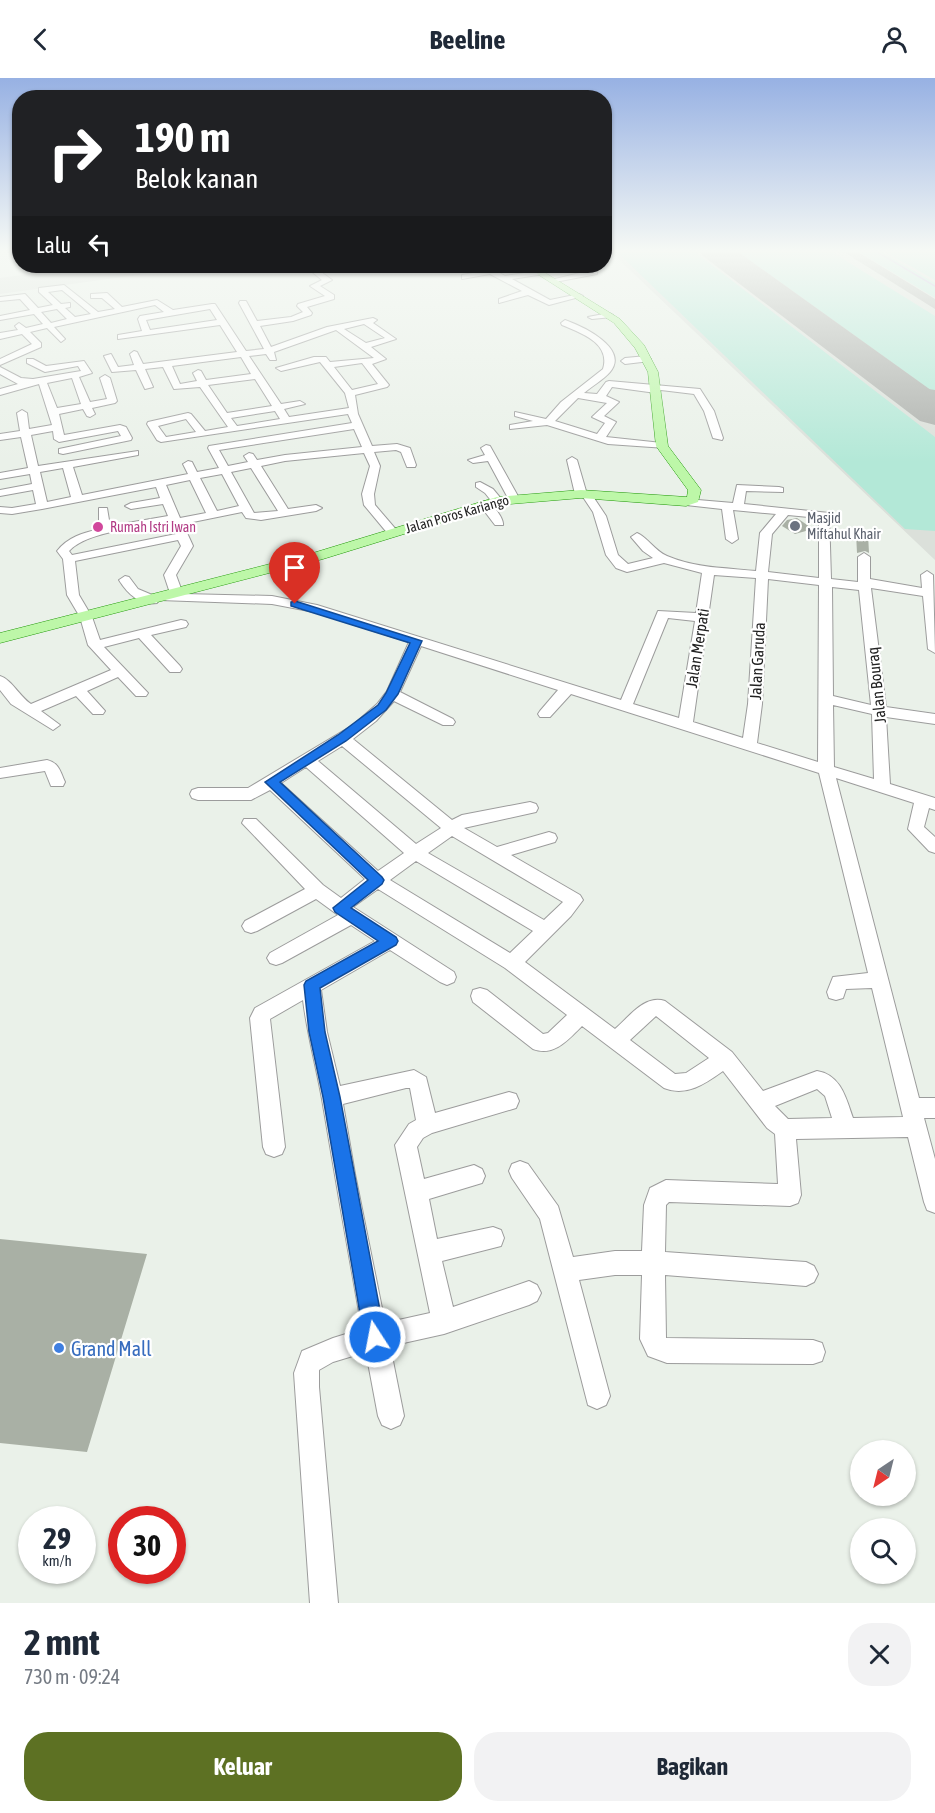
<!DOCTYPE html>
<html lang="id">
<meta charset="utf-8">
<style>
:root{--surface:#fff;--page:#f2f2f3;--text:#1f2937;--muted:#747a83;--accent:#5d7123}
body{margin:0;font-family:"Asap Condensed",sans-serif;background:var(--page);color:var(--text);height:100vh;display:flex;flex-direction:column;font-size:22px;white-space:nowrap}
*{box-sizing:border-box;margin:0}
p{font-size:20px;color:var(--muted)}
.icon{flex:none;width:33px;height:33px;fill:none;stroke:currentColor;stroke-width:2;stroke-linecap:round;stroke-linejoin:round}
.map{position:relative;height:1525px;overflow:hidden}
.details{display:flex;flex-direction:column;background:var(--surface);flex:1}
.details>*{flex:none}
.banner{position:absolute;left:12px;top:12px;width:600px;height:183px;border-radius:24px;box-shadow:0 2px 4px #0004;background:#202124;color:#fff;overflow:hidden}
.needle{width:39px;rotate:215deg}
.fabs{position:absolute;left:850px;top:1362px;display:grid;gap:12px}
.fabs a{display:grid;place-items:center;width:66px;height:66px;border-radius:50%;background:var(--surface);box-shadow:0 2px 4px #0004;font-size:30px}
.speed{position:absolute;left:18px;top:1428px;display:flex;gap:12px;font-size:30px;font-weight:700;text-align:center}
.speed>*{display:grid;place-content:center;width:78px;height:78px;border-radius:50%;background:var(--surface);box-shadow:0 2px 4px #0004;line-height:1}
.speed small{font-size:15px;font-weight:400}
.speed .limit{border:9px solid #d22;background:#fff;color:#111}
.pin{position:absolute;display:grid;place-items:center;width:51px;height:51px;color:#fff;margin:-62px -26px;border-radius:50% 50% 50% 0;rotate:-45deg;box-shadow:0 0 6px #0007}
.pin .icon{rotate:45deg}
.me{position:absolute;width:66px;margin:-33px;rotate:349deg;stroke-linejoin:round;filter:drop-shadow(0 0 4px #0008)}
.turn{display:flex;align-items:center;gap:21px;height:126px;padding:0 24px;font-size:27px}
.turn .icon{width:78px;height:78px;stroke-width:2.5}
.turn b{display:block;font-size:42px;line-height:51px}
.then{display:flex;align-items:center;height:57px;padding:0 24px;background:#0003;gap:12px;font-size:22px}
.round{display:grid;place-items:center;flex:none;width:63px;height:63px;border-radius:24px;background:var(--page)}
.head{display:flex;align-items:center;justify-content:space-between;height:102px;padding:0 24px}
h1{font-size:36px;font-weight:700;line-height:45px}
.button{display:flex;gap:12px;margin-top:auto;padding:12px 24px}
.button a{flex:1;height:69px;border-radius:24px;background:var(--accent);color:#fff;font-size:24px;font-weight:700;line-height:69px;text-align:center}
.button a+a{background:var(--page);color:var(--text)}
header{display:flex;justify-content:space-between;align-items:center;height:78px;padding:0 24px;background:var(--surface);font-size:27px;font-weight:700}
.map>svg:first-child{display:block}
</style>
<header><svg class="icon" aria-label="back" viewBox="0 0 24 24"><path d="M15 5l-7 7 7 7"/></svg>Beeline<svg class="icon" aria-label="person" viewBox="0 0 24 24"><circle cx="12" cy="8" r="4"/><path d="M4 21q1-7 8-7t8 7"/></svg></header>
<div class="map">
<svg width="935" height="1525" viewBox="0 0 935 1525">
<rect width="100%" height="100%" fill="#eaf1e9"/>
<path fill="#dbe0da" d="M605,171H935V482L614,177L605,179Z
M89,188H202L0,216V200Z"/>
<path fill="#b3e8d7" d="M605,171H691L935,359V453L905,451L618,175L605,177Z
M734,171H827L935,238V313L929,311Z
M854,171H876L935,205V220Z
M880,171H935V202Z"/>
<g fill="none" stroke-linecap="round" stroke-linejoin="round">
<path stroke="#bfacdc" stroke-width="1.5" d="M872,171L935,208"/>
<path fill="#adb0ac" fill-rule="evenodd" d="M839,171H853L935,221V231Z
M896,301L916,309L935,312V322C920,319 898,318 888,306L890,303Z"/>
<path fill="#adb0ac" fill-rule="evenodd" d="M699,171H734L935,315V347L920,343L703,178Z"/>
</g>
<path fill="#a9b0a5" d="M797,440L813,451L795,456L782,448L787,442Z
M856,455L868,456L869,475L865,473L857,475Z
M0,1161L147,1176L87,1374L0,1365Z"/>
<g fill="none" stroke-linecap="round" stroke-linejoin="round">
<g stroke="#9c9c9c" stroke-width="2">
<path id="minor" d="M478,188H486L492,191L521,188L498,194L505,198L544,192V196L512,201L550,222L579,216L583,218L549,227L528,217L499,225V221L522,213L490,196L462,201V197L484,193Z
M589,188L597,192V196L555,204L551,202L588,193L585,190Z
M322,189L326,191L321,194L332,202L320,208L334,217V221L307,229L312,235L311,237L293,243L260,248L271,269L327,249L373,240L377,242L373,245L396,261L371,269L386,281L372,286L389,307L387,309L355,317L358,336L372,368L397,366L410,370L416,387L415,389H407L401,374L396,372L374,374L380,388L374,416L375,427L399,455L393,458L389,457L364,427L362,416L370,388L364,375L285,383L261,388L288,431L316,427L322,430L316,433L261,442L246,440L242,434L183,446L193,468L176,497L183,516L272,518L317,527L621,622L658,533L696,535L702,495L664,485L627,494L616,490L606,477L593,434L583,419L575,416L567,382L572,379L577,382L586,413L590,414L606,438L618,477L628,486L653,480L643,473L631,459L637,455C646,458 655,473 667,478C695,490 726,490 756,493L760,455L776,436L733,432L738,461L732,465L726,461L722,431L686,427L680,424L686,421L733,425L737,407L779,409L783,410V414L746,413L744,426L829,435L831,501L858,504V479L864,475L870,479V501L922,510L921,497L927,493L933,497L935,575L928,571L923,518L871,510L886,629L935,636V646L886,639L890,706L935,720V732L929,730L924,749L935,759V775L929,773L908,751L914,725L836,700L919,1020H935V1040H924L935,1081V1135L927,1132L924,1124L908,1059L796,1061L801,1117L798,1125L790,1128L669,1124L666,1127L665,1174L806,1184L814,1188L818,1196L814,1204L806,1208L665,1197L666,1260L813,1262L822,1265L825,1274L822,1283L813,1286L667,1285L648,1278L640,1261L642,1197H615L579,1202L610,1318L606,1327L597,1331L588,1327L540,1141L512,1100L509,1093L512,1086L520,1083L528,1086L558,1128L573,1179L615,1173H642L644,1127L650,1110L666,1102L778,1106L775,1056L767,1050L723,993C705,1006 686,1019 664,1010L582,948C568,962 554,979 533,971L473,924L471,918L473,912L480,910L487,912L543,956L548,955L567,937L505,890L378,811L353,829L454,894L456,899L454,904L447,907L440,904L390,872L321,912L327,954L340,1008L414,992L426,999L435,1035L509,1014L516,1016L519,1023L516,1030L432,1055L423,1060L417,1069L424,1101L474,1087L482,1091L485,1098L482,1105L429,1121L437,1161L493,1149L501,1152L504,1160L501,1168L442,1183L453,1229L529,1203L537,1207L541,1215L537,1223L529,1227L444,1256L390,1268L404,1338L400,1347L391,1351L382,1347L378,1338L366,1274L333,1284L319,1292V1309L338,1525H310L294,1295L302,1273L333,1260L362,1251C348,1174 335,1098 322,1021C316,988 307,955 303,922L270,941L285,1069L282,1076L274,1079L266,1076L263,1069L250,940L255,930L375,863L351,847L282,885L276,887L270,885L267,880L270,875L338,837L316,821L257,853L251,855L245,853L242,848L245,843L305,811L242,745L244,741H256L323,807L341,820L365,801L270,712L251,722H198L192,720L190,716L192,712L198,710H248L353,647L377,626L387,613L409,564L314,534L272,526L160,522L158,519L160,516L170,515L164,497L181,468L178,462L75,483L79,517L92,539L100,562L181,542L186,543L188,546L186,549L151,557L180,588L182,591L180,594H170L139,560L104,569L148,615L146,618H136L118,599L87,613L105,633L103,636H93L76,618L41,633L60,647L53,652L11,626L0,612V598C11,601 20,619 31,626L111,592L88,567L80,539L67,517L63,481L57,473C68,459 83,455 99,451V430H107L110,448L168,438L163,426L131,431L125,428L131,425L160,420L156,409L42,431L12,436L0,435V429L12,430L36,426L33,412L0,418V412L32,406L30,396L0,401V395L28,390L21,359L0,362V356L20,353L17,335L22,332L27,335L29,351L52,347L39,306L0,317V311L18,306L0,296V289L21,300L33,301L81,293L78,288L45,294L27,285V281H33L46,288L84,283L92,295L79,299L90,324L107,321L100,300L105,297L110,300L117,323L115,325L92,330L95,336L90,339L87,338L83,331L59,336L64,357L120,347L126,349L132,360L131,362L63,376L59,375V371L121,358L118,353L59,364L54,361L53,353L31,357L38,388L138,373V377L73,389L82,417L188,396L183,386L188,383L192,384L197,394L219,390L208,370L209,368L352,345L348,336L161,364L157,362L147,346L148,344L188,335L191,336L205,353L228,349L200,309L174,311L163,289L145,291L153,309L145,311L136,292L112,294L104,278L111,276L118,289L134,287L130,276L134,273L137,274L143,286L237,274L220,247L118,261V257L142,253L138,241L140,238L164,234L155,227L54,249L65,261L61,264L47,250L30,254L41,265V269L0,287V281L32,266L22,256L0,261V255L18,252L15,248L19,245L26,250L43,246L34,236L0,242V238L30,232L20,221L0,223V219L25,216L38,230L53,227L39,214V210L64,207L98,234L115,231L102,220H91V216L107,215L122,229L157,222L173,232L212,226H215L246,273L264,271L239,225L240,223H246L257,243L291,239L303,234L297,228L298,226L325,218L310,208L322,202L311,193ZM62,212L91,236L75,239L65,230L70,229V225L61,226L48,214ZM57,231L67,241L51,245L41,234ZM210,231L217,242L150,252L146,242ZM364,246L385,260L366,265L344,251ZM336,252L374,280L330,284L326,279H314L276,290L281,293L320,284L345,315L349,330L289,339L284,331L305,326L300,323L281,326L249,278L266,276L270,282H276L274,274ZM241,279L251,296L206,302L201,293L198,292L193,295L197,303L180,306L172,288ZM362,285L378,306L352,312L334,289ZM72,300L81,326L57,330L47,305ZM255,301L272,328L227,335L208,307ZM275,333L280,341L237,348L231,340ZM186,341L196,354L166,359L158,348ZM354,351L362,369L285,377L257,382L253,376L249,375L244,378L248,384L228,388L219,372ZM63,390L71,419L47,424L40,394ZM251,390L278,433L254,435L231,394ZM222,396L239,428L217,433L200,400ZM190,402L206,435L180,440L166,407ZM788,437L819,440V500L768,494L772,456ZM171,444L176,456L72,477L69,473C87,453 144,449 171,444ZM714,497L756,500L748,626L743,660L693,644ZM768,501L819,507L818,684L757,665L762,626ZM832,509L859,512L871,627L833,618ZM668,540L695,543L679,640L633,626ZM421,568L558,612L540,633L538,636L540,639H550L571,616L819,695L868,895L833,899L827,914L829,920L836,922L843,920L846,911L872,910L903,1039L853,1040C846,1020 841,997 817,993L763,1013L732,974L665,923C645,916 629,939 615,951L525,884L571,838L583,822L580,817L511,777L555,764L557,760L555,756L549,754L497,769L464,750L536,734L538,730L536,726L530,724L462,737L452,742L353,661L376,643L394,623L443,647H453L455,644L453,641L400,614ZM833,627L872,636L874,701L834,689ZM342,668L441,750L416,766L318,683ZM306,689L404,775L378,793L281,705ZM452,758L563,824L544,842L428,775ZM416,783L533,853L510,875L390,802ZM656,938L709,980L686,995L675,996L630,962ZM406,1010H410L416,1042L409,1046L395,1067L430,1235L385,1245L355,1096L343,1026ZM817,1011L825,1018L832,1040L788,1041L775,1028Z
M609,235L613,237L612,239L592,241L588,239Z
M565,242C582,248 630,270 610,294C603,302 592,308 584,315L597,316L606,304L609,303L700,311L714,333L723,360L722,362L713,360L704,333L694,316L661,312L656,315L612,309L606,318L619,324L604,338L616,344L606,359L662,365L666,366V370L608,366L547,347L510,351V347L533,343L515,338V334L546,341L561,324L603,291C611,265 581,255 562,247L561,245ZM578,320L607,325L592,339L605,345L597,356L555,343Z
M647,278L651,281L650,283L625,286L621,283L625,280Z
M486,367L490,368L519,420L517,422H509L488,383L473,385L468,382L485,377L481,370Z
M480,404L493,411L503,423L501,425H493L485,415L476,409V405Z
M485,423C493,425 504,441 503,447H495L479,426L481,424Z
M125,498L129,499L138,511L157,519L159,522L157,525C140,528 127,515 119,502Z
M47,682C59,685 60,693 65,704L63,708H51L45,693L0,700V690Z"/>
</g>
<g stroke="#1f9708" stroke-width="1">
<path id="major" d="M525,188H534L620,241L644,267L658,294L668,368L701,412L698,424L686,428L581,420L498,427L323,481L0,565V555L313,475L497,419L581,412L687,419L688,412L656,368L648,294L635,270L614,245Z"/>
</g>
<use href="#minor" fill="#fff" fill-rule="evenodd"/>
<use href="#major" fill="#bdf7a8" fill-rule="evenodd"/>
</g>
<linearGradient id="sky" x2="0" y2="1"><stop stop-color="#97b1e3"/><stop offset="0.45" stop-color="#f6f9f5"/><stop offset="1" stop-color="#f6f9f5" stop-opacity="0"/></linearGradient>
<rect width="935" height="384" fill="url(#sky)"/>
<path fill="#1a73e8" stroke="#114b97" stroke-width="1.5" d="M295,523L422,563L398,616L386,632L346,663L280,704L382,799L384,802L382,806L351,830L396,859L398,863L396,867L320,910L325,954L340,1019L385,1259L382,1267L375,1269L367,1267L364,1259L323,1019L309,954L304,907L306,903L378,863L335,834L333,830L368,802L265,704L338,657L378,627L386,615L410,565L291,528V524Z"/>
<circle fill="#6b7280" stroke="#fff" stroke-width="2" cx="795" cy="448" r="6"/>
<circle fill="#d1479c" stroke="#fff" stroke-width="2" cx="98" cy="449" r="6"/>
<circle fill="#3f7fe0" stroke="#fff" stroke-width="2" cx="59" cy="1270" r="6"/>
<g text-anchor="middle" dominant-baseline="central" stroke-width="4.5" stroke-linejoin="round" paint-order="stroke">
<g font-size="14" fill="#222" stroke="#fff">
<text transform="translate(457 436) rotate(-16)">Jalan Poros Kariango</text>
</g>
<g font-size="14" fill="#5b616d" stroke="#fff" text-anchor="start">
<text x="807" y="440">Masjid<tspan x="807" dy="16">Miftahul Khair</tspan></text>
</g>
<g font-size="14" fill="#b23c85" stroke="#fff" text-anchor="start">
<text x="110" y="449">Rumah Istri Iwan</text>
</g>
<g font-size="16" fill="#222" stroke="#fff">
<text transform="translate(697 570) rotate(-81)">Jalan Merpati</text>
<text transform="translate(757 583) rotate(-87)">Jalan Garuda</text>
<text transform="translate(876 607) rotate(-96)">Jalan Bouraq</text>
</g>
<g font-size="20" fill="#366cbe" stroke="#fff" text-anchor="start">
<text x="71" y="1270">Grand Mall</text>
</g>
</g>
</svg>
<div class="fabs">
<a><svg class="needle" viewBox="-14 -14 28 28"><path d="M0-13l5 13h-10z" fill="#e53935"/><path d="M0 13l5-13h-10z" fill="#747a83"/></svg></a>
<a><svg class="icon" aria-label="search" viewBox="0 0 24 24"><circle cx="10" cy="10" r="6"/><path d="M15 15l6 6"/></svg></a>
</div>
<div class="speed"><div>29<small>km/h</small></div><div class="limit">30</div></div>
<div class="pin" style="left:295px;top:526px;background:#d93025"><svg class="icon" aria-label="arrive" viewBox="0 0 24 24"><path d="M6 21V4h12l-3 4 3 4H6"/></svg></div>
<svg class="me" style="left:375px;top:1259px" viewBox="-20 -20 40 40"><circle r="17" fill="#1a73e8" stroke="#fff" stroke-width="3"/><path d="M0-11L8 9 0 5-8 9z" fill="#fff"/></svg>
<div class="banner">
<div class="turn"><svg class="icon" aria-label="right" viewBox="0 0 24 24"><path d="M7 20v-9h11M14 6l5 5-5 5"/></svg><div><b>190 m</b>Belok kanan</div></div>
<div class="then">Lalu<svg class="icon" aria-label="left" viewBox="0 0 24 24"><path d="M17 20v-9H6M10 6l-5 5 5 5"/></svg></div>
</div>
</div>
<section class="details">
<div class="head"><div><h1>2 mnt</h1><p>730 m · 09:24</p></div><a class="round"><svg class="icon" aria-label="close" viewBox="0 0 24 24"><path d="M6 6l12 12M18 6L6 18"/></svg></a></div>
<div class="button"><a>Keluar</a><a>Bagikan</a></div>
</section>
